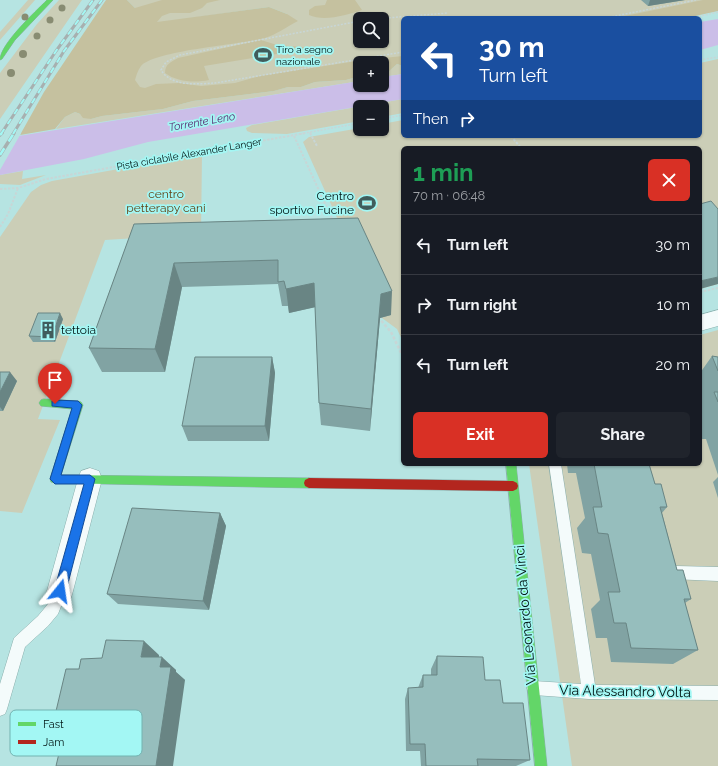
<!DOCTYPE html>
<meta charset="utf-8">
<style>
:root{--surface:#171b24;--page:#20242c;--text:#f1f3f6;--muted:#9ea1a6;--line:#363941;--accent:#d93025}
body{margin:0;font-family:Raleway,sans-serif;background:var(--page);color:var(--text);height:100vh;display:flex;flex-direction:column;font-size:15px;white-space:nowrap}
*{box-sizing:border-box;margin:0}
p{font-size:13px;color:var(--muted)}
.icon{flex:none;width:22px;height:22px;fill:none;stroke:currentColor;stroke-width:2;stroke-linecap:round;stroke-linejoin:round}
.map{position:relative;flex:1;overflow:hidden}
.panel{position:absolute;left:401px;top:146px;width:301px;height:320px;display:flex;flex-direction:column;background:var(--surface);border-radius:6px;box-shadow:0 1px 3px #0004}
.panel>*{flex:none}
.top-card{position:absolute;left:401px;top:16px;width:301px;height:122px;border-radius:6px;box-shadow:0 1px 3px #0004;background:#1a4fa0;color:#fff;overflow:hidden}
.buttons{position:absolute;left:353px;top:12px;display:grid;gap:8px}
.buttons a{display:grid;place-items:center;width:36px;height:36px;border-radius:6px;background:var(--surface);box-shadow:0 1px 3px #0004;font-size:20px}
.pin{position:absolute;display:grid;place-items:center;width:34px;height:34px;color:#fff;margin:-41px -17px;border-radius:50% 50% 50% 0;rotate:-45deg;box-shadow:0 0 4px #0007}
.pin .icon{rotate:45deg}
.me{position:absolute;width:44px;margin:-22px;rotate:15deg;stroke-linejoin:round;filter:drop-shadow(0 0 3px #0008)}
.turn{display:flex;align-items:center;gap:14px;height:84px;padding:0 12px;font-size:18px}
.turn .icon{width:52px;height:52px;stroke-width:2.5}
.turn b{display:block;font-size:28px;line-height:34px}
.then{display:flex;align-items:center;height:38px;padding:0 12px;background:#0003;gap:8px;font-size:15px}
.round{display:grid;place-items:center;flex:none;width:42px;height:42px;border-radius:6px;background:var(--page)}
.headline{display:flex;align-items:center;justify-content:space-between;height:68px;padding:0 12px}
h1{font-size:24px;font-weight:700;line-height:30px;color:#1e9e55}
.cta{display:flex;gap:8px;margin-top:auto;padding:8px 12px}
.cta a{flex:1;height:46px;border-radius:6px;background:var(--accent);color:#fff;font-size:16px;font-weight:700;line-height:46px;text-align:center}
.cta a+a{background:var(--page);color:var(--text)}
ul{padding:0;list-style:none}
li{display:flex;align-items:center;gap:12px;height:60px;padding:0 12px;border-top:1px solid var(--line)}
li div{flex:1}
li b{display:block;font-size:15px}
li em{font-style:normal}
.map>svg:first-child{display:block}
</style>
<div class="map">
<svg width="718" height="766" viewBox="0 0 718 766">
<rect width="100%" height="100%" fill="#b6e4e2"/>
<path fill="#cbceb7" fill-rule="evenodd" d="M28,0H35L0,40V32Z
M59,0H82L0,119V73L37,24Z
M127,0H718L642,18H403V59L360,63L127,107L122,51L287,14L269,7L156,23L135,8ZM360,19H382V41H360Z
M718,59V284L700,289V148H403V342L397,329L382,318L303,142L309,137L360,128L382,129V124L403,120V136H700V63Z
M397,64L403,66V74L382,77V74L387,73Z
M360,76V81L56,129L65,117L75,112L91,119L102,116L163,109L193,101L274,91L288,87H301L315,82L346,80Z
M403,99V113L382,117V107H360V121L287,134L252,133L247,131L246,128L252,125Z
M202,154L201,234L105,240L38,419L60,420L22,513L0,511V237L31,192L41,185L52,181Z
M23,171L22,179L46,175L20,185L0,184V175Z
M718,330V766H572L529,464H700V335Z"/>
<path fill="#c5c19f" d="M106,0H127L135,8L162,0H220L207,3L202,8L190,13H170L162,16L157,22L269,7L287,14L298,21C288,26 276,35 265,38C240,45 156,50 141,66C138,70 136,76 135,80L140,87L145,88L156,84L179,83L201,86L235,83L260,76L363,60L403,56V66L397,64L387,73L382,74V63H360V76L346,80L315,82L301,87H288L274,91L193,101L163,109L102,116L91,119L83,118L80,114L75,112L65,117L55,129L20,135L44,92Z
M327,0H355L362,10C347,15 324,22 309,15V10L315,6L325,5Z
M703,0H718V11L686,18H615Z
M261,40L277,45L313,48L204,66L209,80C195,83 177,82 165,73C165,64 171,62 178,58Z"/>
<path fill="#cbbee8" d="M718,19V45L700,50V22Z
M403,74V99L148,142L84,159L0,175V139L360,81V85H382V77Z"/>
<path fill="#b6e4e2" d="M21,133L20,135L0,170V137Z"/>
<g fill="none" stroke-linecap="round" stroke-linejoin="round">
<g stroke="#8aafad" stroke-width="1">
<path id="lane" d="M549,464H561L595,685L718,686V700L589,699L534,695L529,693L527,688L529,683L534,681L581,684Z
M671,562L676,566L718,567V581L672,579L667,577L664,569L666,564Z
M60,584L65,586L67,591L58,614L48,626L25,647L7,709L5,714L0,716V684L14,638L38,616L48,604L55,586Z"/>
</g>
<g stroke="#8aafad" stroke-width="1">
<path id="street" d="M718,310V326L700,331V315Z
M90,468L99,471L102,479L73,591L70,601L60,604L50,601L47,591L78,479L81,471Z"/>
</g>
<g stroke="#8aafad" stroke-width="1">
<path id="fast" d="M47,0H53L15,40L2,59L0,60C0,44 35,12 47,0Z
M44,399L78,401L81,402L83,405L61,475L309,478L313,480L314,483L313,486L309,488L55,483L51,482L50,479L72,409L41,406L39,403L41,400Z
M506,464H516L547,766H535Z"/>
</g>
<g stroke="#8aafad" stroke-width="1">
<path id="jam" d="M309,478L513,481L517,483L518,486L517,489L513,491L309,488L305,486L304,483L305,480Z"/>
</g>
<path stroke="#c8d6d6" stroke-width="1.5" stroke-dasharray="2 1.5" stroke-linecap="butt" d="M605,18L696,0
M692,18L718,12
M375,19L448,13
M360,21L180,55L166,62L161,70C171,87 198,84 215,83L403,52
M700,60L718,57
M382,119L403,115
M310,132L311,134
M300,134L360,123"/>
<path stroke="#c8d6d6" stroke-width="2" stroke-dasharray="2.5 1.5" stroke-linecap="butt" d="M310,133L317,146
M294,136L333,221
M511,136L521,148
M0,189L18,188L46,179L306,133
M0,227L8,214L18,188
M700,292L718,288"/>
<path stroke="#c8d6d6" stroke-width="2.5" stroke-dasharray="3 2" stroke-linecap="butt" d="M378,317L391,332L403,357"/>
<use href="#lane" fill="#f4fbfb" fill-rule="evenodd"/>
<use href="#street" fill="#f4fbfb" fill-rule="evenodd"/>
<use href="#fast" fill="#63d668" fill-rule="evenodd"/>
<use href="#jam" fill="#b3261e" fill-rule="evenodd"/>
<g stroke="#a7b0b0" stroke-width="3">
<path id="rail-far1" d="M1,134L56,51L93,0
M13,134L64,51L102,0"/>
</g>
<g stroke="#a7b0b0" stroke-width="3.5">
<path id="rail" d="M0,135L2,133
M0,155L14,133"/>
</g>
<use href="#rail-far1" stroke="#a3f7f4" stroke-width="2" stroke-dasharray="6" stroke-linecap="butt"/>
<use href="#rail" stroke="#a3f7f4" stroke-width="2.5" stroke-dasharray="8" stroke-linecap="butt"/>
</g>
<g fill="#888c72">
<circle cx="62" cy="8" r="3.5"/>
<circle cx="25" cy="17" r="3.5"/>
<circle cx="50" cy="20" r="3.5"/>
<circle cx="37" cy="36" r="3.5"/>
<circle cx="23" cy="54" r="4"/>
<circle cx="11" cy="73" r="4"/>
</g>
<path fill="#81a3a3" d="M641,0H685L648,6Z
M358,218L391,315L380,318L370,431L321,425L319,403L315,307L289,313L288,306H282L278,284L182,287L165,372H102L89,348L134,224Z
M63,319L55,342H33L29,336Z
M712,356L718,357V475L706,439H701L700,437V410L701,409L700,405V373Z
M272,357L275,373L269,441H188L182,426Z
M0,372L17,381L3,411H0Z
M567,464H649L655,484L667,507L662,513L677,570L691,599L685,603L698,650L673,664L611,662L607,638H596L591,609L600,600L591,554L582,553L577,528L585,518L576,473H568Z
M718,477V498L713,482Z
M220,513L226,526L209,610L118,604L107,594Z
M159,655V657L176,670V672L185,680L64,732L52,728L79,669L102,658Z
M437,656L485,680L503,703L530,760L516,766H421L420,751H406L405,699L408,688H418L423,675H431V669Z"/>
<path fill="#698584" d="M650,0H685L648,6Z
M174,263L182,287L165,372L155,349Z
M718,277V284L700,289V281Z
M314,283L316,307L289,313L286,289Z
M392,291L391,315L380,318L370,431L371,409L381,294Z
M60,313L63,319L55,342L52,337Z
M272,357L275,373L269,441L265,426Z
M10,372L17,381L3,411L0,407V392Z
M220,513L226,526L209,610L203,601Z
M144,641L159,655L157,670L141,657Z
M162,657L176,670V672L185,680L173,766H156L160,667Z"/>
<path fill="#96bebd" stroke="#698584" d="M711,201L718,209V277L700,281V204Z
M358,218L392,291L381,294L371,409L319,403L314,283L286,289L284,281L278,282V260L174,263L155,349L89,348L134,224Z
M38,313H60L52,337L29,336Z
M712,356L718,357V371Z
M195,357H272L265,426H182Z
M0,372H10L0,392Z
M714,392H718V402Z
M594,464H649L655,484H661L667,507H660L677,570H683L691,599H684L698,650L631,648L626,623H614L608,592H620L608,534L598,533L593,507H602Z
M132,508L220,513L203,601L107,594Z
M106,640L144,641L141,657H162L160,667H171L156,766H56L65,728H52L66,669H79L81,659L102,658Z
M437,656L483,657L485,680H500L503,703H523L530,760L477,759L478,766H426L425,744H410L408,688L423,687V675H437Z"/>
<path fill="#1a73e8" stroke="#114b97" d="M55,400L78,401L82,405L61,475H90L95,479L66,591L64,595L60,596L56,595L54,591L84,484H55L50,479L72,408L52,406V401Z"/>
<defs>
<g id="stadium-bare" transform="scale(1.38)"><path d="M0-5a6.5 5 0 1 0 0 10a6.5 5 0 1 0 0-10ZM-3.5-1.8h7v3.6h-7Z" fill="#405d5c" stroke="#a3f7f4" stroke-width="2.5" paint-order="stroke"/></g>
<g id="building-bare" transform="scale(1.38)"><path d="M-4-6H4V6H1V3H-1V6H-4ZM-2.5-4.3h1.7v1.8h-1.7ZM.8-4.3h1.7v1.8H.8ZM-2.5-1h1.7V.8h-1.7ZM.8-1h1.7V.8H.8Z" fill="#405d5c" stroke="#a3f7f4" stroke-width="2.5" paint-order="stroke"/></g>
</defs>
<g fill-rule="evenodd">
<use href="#stadium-bare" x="263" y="55"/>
<use href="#stadium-bare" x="367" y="203"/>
<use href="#building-bare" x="48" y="330"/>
</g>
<g text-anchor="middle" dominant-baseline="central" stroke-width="3.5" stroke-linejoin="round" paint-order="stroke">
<g font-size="10" fill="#001514" stroke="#a3f7f4" text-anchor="start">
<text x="276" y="49">Tiro a segno<tspan x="276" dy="12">nazionale</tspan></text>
</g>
<g font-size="10" fill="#001514" stroke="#a3f7f4">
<text transform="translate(189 154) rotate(-10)">Pista ciclabile Alexander Langer</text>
</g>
<g font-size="11" font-style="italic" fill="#592a70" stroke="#a3f7f4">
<text transform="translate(202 122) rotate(-10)">Torrente Leno</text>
</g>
<g font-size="12" fill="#634417" stroke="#a3f7f4">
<text x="166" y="194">centro<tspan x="166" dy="14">petterapy cani</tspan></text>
</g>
<g font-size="12" fill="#001514" stroke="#a3f7f4" text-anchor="end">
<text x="354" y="196">Centro<tspan x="354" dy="14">sportivo Fucine</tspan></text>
<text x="61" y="330" text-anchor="start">tettoia</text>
</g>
<g font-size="14" fill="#001514" stroke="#a3f7f4">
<text transform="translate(525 615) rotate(-95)">Via Leonardo da Vinci</text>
<text transform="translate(625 691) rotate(1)">Via Alessandro Volta</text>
</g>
</g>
<rect x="10" y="710" width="132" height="46" rx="6" fill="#a3f7f4" stroke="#72b3b1" stroke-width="1"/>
<rect x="18" y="722" width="18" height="4" fill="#63d668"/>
<rect x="18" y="740" width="18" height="4" fill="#b3261e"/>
<g font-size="11" fill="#001514">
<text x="43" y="728">Fast</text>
<text x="43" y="746">Jam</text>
</g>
</svg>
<div class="buttons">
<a><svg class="icon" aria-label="search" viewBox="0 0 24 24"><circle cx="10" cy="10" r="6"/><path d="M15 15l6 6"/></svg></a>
<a>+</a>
<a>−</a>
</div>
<div class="pin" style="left:55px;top:404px;background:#d93025"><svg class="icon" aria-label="arrive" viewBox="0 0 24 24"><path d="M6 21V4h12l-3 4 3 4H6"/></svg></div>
<svg class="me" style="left:60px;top:591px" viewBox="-20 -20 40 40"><path d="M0-17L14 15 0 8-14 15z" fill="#1a73e8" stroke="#fff" stroke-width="4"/></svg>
<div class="top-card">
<div class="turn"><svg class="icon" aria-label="left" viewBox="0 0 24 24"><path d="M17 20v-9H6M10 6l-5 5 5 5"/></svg><div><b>30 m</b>Turn left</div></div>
<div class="then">Then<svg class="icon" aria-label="right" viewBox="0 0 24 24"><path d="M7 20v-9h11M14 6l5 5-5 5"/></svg></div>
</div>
<section class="panel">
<div class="headline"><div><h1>1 min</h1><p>70 m · 06:48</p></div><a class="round" style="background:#d93025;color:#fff"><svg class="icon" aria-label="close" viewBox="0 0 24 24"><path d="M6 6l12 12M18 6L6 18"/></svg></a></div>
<ul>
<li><svg class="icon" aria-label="left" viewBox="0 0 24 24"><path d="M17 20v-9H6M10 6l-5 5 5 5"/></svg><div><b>Turn left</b></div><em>30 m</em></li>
<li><svg class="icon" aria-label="right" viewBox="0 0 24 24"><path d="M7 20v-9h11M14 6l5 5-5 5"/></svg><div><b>Turn right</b></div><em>10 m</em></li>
<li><svg class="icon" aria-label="left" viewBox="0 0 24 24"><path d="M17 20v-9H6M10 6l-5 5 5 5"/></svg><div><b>Turn left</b></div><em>20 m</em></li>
</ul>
<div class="cta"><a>Exit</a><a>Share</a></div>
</section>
</div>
